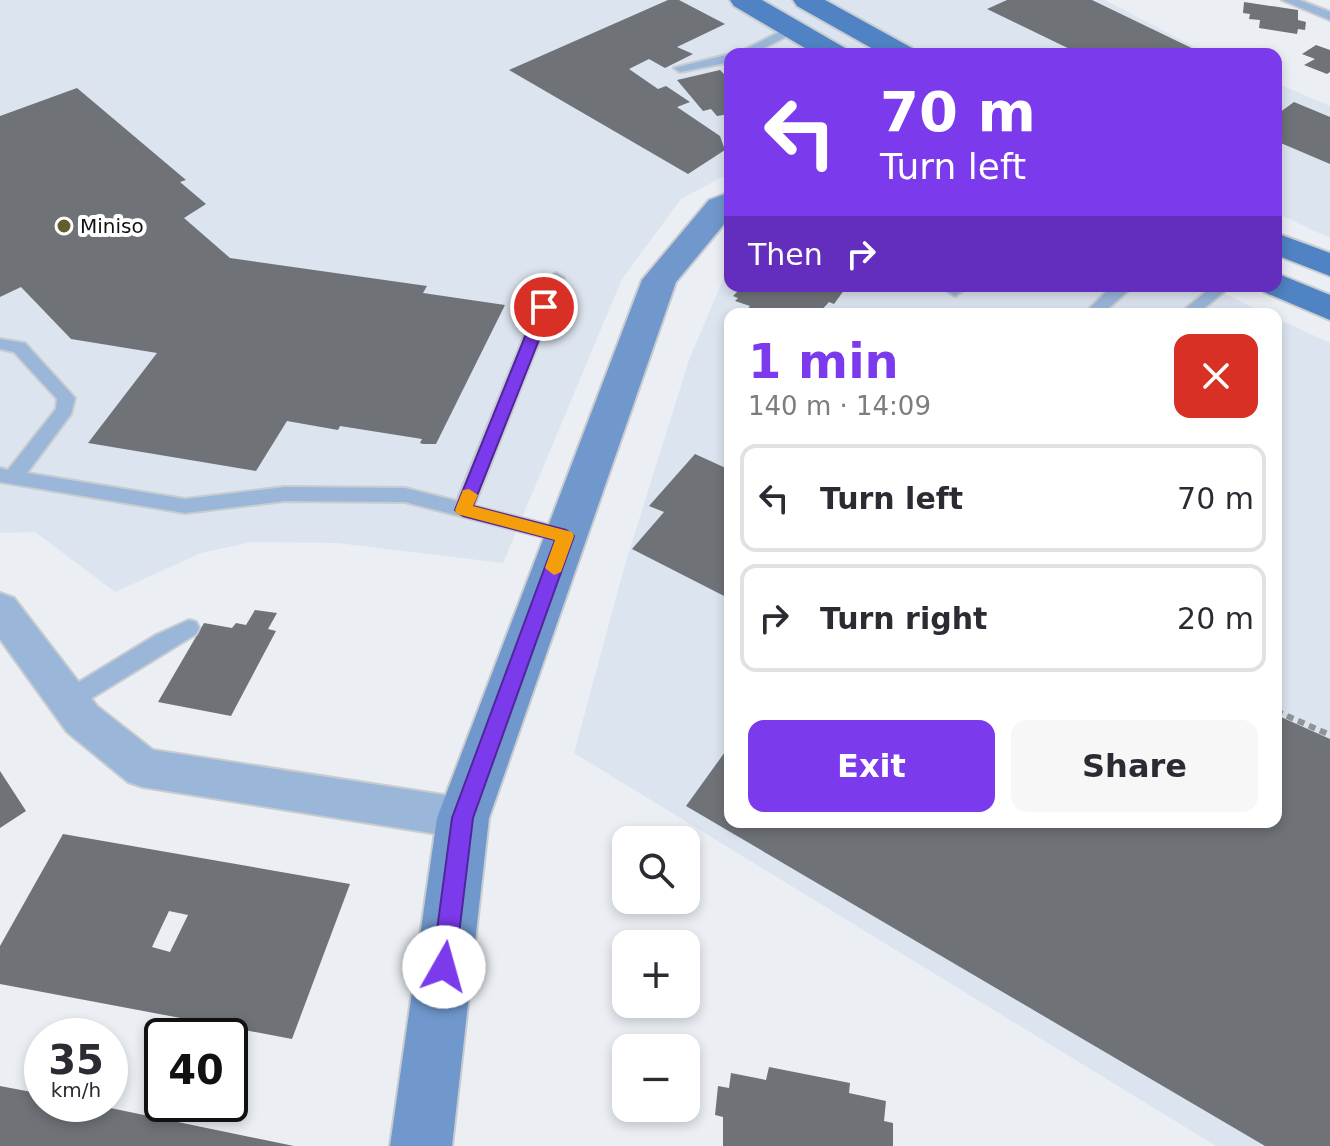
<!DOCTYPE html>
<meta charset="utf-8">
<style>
:root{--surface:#fff;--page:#f7f7f7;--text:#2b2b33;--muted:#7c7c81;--line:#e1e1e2;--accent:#7c3aed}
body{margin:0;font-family:"DejaVu Sans",sans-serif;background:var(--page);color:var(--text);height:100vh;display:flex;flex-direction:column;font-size:30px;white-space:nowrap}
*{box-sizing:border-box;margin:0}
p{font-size:26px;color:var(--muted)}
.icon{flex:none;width:44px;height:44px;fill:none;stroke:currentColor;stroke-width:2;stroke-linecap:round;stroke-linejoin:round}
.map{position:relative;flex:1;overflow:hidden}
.side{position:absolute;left:724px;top:308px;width:558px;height:520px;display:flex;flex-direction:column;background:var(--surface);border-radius:16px;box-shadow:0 4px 12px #0003}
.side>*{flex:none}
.hud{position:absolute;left:724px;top:48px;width:558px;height:244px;border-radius:16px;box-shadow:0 4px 12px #0003;background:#7c3aed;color:#fff;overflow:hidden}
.fabs{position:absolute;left:612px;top:826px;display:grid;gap:16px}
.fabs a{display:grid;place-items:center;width:88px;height:88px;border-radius:16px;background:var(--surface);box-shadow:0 4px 12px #0003;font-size:40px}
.speed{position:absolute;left:24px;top:1018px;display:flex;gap:16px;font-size:40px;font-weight:700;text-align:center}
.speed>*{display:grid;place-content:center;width:104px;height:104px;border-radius:50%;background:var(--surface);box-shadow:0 4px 12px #0003;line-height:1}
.speed small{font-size:20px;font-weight:400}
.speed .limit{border:4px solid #111;border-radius:12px;background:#fff;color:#111}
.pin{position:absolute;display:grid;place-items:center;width:68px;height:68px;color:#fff;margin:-34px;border:4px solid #fff;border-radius:50%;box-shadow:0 2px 8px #0007}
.me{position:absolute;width:88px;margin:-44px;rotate:7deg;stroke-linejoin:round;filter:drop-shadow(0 0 6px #0008)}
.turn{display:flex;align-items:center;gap:28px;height:168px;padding:0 24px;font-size:36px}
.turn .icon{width:104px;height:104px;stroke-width:2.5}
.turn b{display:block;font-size:56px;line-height:68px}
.then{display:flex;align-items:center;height:76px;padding:0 24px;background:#0003;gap:16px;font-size:30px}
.round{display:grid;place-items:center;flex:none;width:84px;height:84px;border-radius:16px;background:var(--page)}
.headline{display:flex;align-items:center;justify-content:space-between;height:136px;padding:0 24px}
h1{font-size:48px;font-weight:700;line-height:60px;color:var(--accent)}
.button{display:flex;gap:16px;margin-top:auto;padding:16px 24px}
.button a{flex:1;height:92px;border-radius:16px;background:var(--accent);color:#fff;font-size:32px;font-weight:700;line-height:92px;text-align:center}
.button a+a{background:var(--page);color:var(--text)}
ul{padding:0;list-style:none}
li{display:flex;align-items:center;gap:24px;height:108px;margin:0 16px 12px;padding:0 8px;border:4px solid var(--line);border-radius:16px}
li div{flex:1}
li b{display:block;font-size:30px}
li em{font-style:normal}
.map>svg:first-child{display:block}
</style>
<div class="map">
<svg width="1330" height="1146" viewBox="0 0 1330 1146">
<rect width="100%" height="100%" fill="#ebeff4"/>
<path fill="#dce4ef" d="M0,0H1105L1208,54H730V173L681,199L622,279L503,563L337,543L252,542L201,553L115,592L35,532L0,533Z
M1276,83L1330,106V238L1276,213Z
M730,263V286H1209L1266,314H730V822H1276V318L1330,343V1146H1216L574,753L624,568L689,360Z"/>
<path fill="#6f7377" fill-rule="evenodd" d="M668,0H679L725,24L677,47L693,54L665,68L649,59L629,69L658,89L666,86L690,102L677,107L720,136L725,150L688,174L509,70Z
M1007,0H1092L1204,54H1080L987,9Z
M1244,2L1298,10V20L1306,22L1305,30L1298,29L1297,34L1259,28L1260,20L1249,19L1250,14L1243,13Z
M1316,45L1330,50V72L1327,74L1304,65L1315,59L1302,54Z
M720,70L730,80V114L717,116L711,109L703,111L677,80Z
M77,88L186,180L180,182L206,204L184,218L230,258L427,286L423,293L505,305L436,444H423L420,443L422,439L340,426L338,430L287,421L256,471L88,443L157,353L71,339L21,287L0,297V116Z
M1294,102L1330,117V164L1276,141V115Z
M743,286H847L834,304L829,302L818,314H753L746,311L750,306L735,301L738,298L733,296Z
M695,454L730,470V599L632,549L664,512L649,506Z
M255,610L277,613L268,629L276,631L231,716L158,702L204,623L232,628L236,623L246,625Z
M1281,717L1330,739V1146H1265L686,806L730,745V822H1276V720L1280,721Z
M0,771L26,811L0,828Z
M63,834L350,884L292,1039L0,984V946ZM169,911L188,915L170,952L152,947Z
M769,1067L850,1083L849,1093L886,1101L884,1121L893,1123V1146H723V1117L715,1115L718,1086L729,1088L731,1073L766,1080Z
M0,1086L42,1094V1104H91L294,1146H0Z"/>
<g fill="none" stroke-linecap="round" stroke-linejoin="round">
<g stroke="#c8ccd0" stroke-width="4">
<path id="lane" d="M1282,0H1299L1330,12V20Z
M789,27L799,30L752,54H736Z
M730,54V62L680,72L674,68Z
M556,273L564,278L474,506L573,531L576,536L573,541L566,543L405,502L285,501L185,513L0,482V468L8,470L56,409L57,399L14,352L0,349V339L25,343L75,398L71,414L27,473L185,499L285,487L405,488L457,501L548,278Z
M951,286H969L955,296L947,291Z
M1112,286L1131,288L1102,314H1084Z
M1213,286H1231L1197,314H1179Z
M189,620L196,622L199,628L196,634L77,707L69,709L61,707L58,700L61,693L156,635Z"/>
</g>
<g stroke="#c8ccd0" stroke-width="4">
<path id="street" d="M0,593L14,598L97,706L153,750L463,798L479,804L485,818L479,832L463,838L143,787L128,782L67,732L0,639Z"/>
</g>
<g stroke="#c8ccd0" stroke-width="4">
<path id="secondary" d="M730,192V217L676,282L489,818L452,1146H390L437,818L642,280L709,200Z"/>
</g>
<g stroke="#c8ccd0" stroke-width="4">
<path id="primary" d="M730,0H762L845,48L849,54H815L734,6Z
M793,0H825L912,48L916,54H882L797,6Z
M1276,233L1330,253V276L1276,255Z
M1276,273L1330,295V320L1264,292L1260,286H1276Z"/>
</g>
<path stroke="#909396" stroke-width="6" stroke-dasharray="7 5" stroke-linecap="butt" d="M1276,711L1330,735"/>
<use href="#lane" fill="#9ab6d9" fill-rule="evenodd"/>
<use href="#street" fill="#9ab6d9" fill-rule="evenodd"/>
<use href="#secondary" fill="#7098cd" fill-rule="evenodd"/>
<use href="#primary" fill="#5083c3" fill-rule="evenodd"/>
</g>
<path fill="#7c3aed" stroke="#51269a" stroke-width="2" d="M544,303L552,307L473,506L566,530L574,536L473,818L455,967L452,975L444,979L436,975L432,967L452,818L555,540L463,516L455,510L537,307Z"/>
<path fill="#f59e0b" d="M469,489L478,495L473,506L572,532L574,536L561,572L554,575L545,568L555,540L457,514L455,510L463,490Z"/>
<circle fill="#625e2b" stroke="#fff" stroke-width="3" cx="64" cy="226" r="8"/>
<g text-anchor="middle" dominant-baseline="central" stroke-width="8" stroke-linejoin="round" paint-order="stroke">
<g font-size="20" fill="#111214" stroke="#fff" text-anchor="start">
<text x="80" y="226">Miniso</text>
</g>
</g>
</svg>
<div class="fabs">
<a><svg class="icon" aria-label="search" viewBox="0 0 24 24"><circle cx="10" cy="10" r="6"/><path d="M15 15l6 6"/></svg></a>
<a>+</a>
<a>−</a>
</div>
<div class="speed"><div>35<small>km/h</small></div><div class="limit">40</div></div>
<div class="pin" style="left:544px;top:307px;background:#d93025"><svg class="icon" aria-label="arrive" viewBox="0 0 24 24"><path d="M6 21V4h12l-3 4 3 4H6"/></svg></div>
<svg class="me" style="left:444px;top:967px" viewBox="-20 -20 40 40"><circle r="19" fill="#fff"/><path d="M0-13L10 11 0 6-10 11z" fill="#7c3aed"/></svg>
<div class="hud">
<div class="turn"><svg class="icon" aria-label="left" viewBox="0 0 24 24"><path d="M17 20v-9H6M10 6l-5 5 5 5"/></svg><div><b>70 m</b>Turn left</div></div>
<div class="then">Then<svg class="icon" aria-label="right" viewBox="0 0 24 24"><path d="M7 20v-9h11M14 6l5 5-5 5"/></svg></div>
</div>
<section class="side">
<div class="headline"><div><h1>1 min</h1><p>140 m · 14:09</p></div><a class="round" style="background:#d93025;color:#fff"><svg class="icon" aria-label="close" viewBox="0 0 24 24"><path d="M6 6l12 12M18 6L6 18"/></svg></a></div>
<ul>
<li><svg class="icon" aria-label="left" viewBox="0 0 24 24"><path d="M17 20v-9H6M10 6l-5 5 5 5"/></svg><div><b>Turn left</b></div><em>70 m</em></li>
<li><svg class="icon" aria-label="right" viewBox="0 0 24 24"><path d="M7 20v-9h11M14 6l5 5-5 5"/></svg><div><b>Turn right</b></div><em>20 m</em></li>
</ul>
<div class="button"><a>Exit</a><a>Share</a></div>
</section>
</div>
